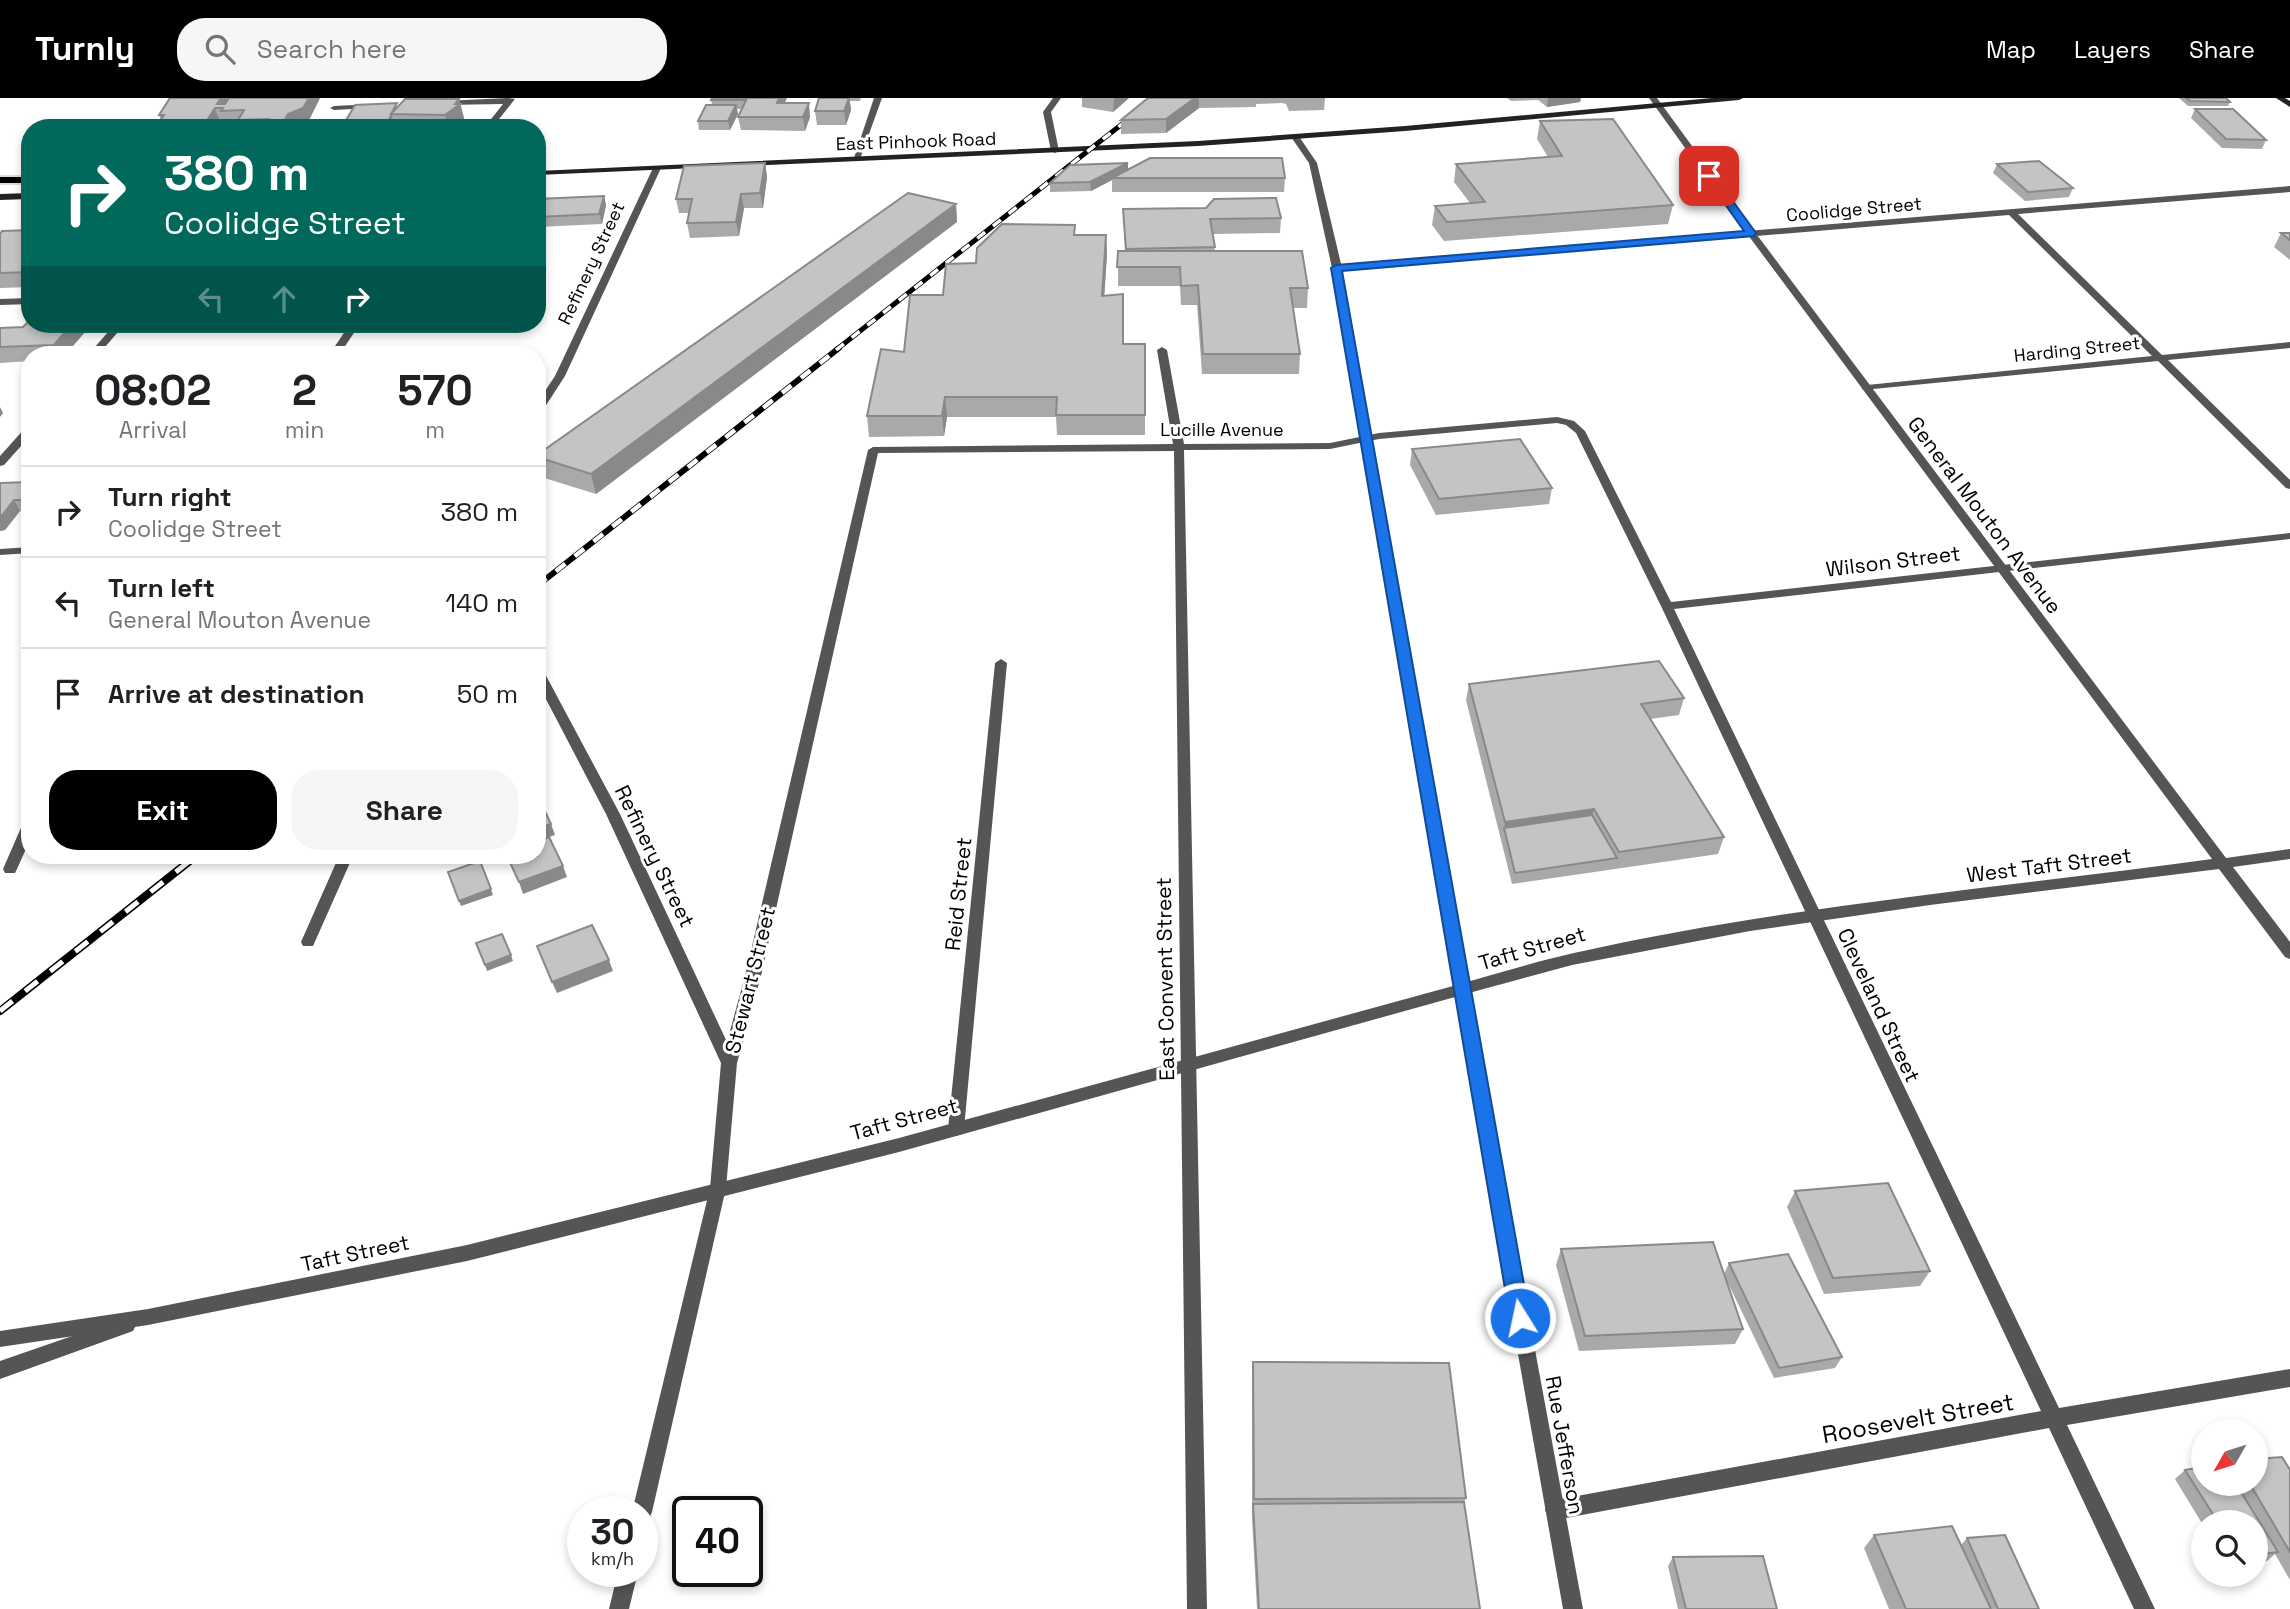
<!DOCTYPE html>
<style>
:root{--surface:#fff;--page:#f6f6f6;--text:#202124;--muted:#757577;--line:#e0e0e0;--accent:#000}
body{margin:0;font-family:"Space Grotesk",sans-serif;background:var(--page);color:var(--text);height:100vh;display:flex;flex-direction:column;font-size:26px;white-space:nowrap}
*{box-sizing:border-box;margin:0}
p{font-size:23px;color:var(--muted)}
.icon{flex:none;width:38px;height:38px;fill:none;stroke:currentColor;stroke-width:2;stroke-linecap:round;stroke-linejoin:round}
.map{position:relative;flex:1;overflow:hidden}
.details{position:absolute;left:21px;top:248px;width:525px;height:518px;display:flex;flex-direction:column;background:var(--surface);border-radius:28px;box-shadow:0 4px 10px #0003}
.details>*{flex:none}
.hud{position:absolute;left:21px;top:21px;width:525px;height:214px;border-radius:28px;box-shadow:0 4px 10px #0003;background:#00695c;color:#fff;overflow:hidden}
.needle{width:46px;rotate:231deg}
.buttons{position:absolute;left:2191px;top:1321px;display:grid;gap:14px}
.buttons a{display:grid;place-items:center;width:77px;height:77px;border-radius:50%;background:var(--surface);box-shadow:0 4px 10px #0003;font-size:35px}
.speed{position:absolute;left:567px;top:1398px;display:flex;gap:14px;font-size:35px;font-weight:700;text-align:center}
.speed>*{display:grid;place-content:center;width:91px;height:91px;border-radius:50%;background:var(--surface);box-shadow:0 4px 10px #0003;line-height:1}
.speed small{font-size:18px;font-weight:400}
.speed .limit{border:4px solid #111;border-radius:10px;background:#fff;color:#111}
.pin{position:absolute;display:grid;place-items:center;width:60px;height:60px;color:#fff;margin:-30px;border-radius:14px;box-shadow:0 4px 10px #0006}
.me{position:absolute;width:77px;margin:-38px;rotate:350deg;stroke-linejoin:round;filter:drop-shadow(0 0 5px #0008)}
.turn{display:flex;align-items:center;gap:24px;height:147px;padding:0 28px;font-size:32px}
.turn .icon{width:91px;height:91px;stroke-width:2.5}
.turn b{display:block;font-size:49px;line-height:60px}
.lanes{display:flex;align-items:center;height:66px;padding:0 28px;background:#0003;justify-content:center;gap:35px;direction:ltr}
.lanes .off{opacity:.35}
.eta{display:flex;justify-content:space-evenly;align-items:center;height:119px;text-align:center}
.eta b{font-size:42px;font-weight:700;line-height:49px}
.cta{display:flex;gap:14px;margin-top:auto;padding:14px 28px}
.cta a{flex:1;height:80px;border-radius:28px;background:var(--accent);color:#fff;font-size:28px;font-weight:700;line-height:80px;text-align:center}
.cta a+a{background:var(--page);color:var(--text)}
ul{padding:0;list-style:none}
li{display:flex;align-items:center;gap:21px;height:91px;padding:0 28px;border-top:2px solid var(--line)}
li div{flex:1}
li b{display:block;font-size:26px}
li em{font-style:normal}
header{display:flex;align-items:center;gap:42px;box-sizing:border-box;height:98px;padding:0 35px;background:var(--accent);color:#fff}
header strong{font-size:33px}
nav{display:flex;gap:38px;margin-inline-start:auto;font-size:24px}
.search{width:490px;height:63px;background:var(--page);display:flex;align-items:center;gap:18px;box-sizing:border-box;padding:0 24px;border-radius:28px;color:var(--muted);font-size:26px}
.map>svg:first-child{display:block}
</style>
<header>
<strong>Turnly</strong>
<div class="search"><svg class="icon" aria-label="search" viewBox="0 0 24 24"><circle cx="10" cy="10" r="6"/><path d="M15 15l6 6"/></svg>Search here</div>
<nav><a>Map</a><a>Layers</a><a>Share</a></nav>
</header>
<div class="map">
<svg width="2290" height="1511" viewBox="0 0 2290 1511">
<rect width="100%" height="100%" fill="#fff"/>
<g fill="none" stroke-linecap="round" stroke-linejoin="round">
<g stroke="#dbdbdb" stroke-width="4">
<path id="trunk" d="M0,79H30V85H0Z"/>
</g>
<path fill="#555" fill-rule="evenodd" d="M508,0L515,1L492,30H484L503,6L443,7L439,5L443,3Z
M874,0H882L860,61L853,63Z
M1053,0H1061L1051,14L1059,53L1055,55L1051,53L1043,14Z
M373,6L374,8L370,10L334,12L330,10L334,8Z
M657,68L661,70L565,278L541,315L537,316V305L555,278L653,70Z
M2290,88V94L2018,116L2162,257L2290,244V250L2168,262L2290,382V391L2286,390L2158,263L1863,292L1862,290L1867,287L2152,258L2009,117L1337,173L1332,170L1337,167Z
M30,200V206L0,207V201Z
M115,226H125L98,257H88Z
M350,226H360L339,257H329Z
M1162,249L1167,252L1184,346L1330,345L1379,335L1557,319L1574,323L1585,333L1671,504L2290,435V441L1674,511L2059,1310L2290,1271V1289L2067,1327L2155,1511H2134L2049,1330L1555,1422L1548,1419L1545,1412L1548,1405L1555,1402L2041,1313L1661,508L1576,335L1566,327L1557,325L1379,341L1330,351L1184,352L1207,1511H1187L1174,353L878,355L761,878L737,965L726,1090L652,1414L649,1421L642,1424V1414H632L710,1090L721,965L606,716L537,584V568L543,572L620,716L727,944L745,878L868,352L873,349L1173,346L1157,252Z
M30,328V338L4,367L0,368V358L26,329Z
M30,449V455L0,457V451Z
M1001,561L1007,565L964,1031L962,1036L956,1038L950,1036L948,1031L995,565Z
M30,720V742L17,771L15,775H5L3,771L23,725Z
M339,758H353L313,848H303L301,844Z
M127,1219L133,1221L136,1227L133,1233L0,1281V1263Z
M618,1474H638L629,1511H609Z"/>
<path fill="#555" fill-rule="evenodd" d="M1649,0H1657L1754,133L2226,760L2290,751V761L2233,769L2290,844V861L2285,859L2219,771L1930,807L1750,833L1572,867L1469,895L1583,1511H1563L1455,899L899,1054L467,1163L148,1227L0,1249V1233L148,1211L467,1147L899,1040L1453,888L1332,170L1309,65L1291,39L1295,37H1298L1317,65L1342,170L1467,884C1503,874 1538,863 1574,855C1784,808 1999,790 2212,761L1748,137Z"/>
<path fill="#222" fill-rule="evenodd" d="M1712,0H1743L1739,2L1405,33L1198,48L537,77V73L1198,43L1405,28Z
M2276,0H2285L2290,3V9Z
M30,95V101L0,102V96Z"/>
<use href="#trunk" fill="#000" fill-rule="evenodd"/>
<g stroke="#000" stroke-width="5">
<path id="rail-far2" d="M836,252L1155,0"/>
</g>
<g stroke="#000" stroke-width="6">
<path id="rail-far1" d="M537,488L839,250"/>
</g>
<g stroke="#000" stroke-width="8">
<path id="rail" d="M0,913L196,758"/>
</g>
<use href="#rail-far2" stroke="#fff" stroke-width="3.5" stroke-dasharray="10" stroke-linecap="butt"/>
<use href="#rail-far1" stroke="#fff" stroke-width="4.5" stroke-dasharray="12" stroke-linecap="butt"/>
<use href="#rail" stroke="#fff" stroke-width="5" stroke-dasharray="16" stroke-linecap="butt"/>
</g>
<path fill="#a9a9a9" d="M170,0H320L308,24L304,25L306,30H159L158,26L161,22L159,17Z
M712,0L785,5L810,19L805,33L741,32L738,19L742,11H737L738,16L730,32H699L698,23L712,7L711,2Z
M819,0H861L860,3H850L851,12L846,27H817L815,13Z
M1082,0H1129L1113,14L1082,9Z
M1148,0H1325L1324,12L1289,13L1286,6L1282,5L1256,6V9L1199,10L1166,35L1121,36V22Z
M1507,0H1581L1580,4L1547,9L1538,2L1511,3Z
M2179,0H2226L2230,4L2228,8H2188Z
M459,1L465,24L457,30H395L394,26L392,30L342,29L398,8Z
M2195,11L2266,42L2262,51L2222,50L2191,20Z
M1540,23L1673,107L1668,126L1444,143L1432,127L1435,108L1470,105L1454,84L1456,66L1548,59L1537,41Z
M765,65L767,79L763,110H744L739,138L690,140L687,125L689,115H679L676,101Z
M1997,66L2073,90L2069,99L2025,103L1993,75Z
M1128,72L1285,80L1284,94H1112V82L1091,93L1050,94V85Z
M604,98L606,107L602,126L537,129V101Z
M956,106L957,124L596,396L541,379L537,366V357Z
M1123,111L1281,120L1280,135L1212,136L1215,153L1308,190L1307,210H1293L1300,256L1299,276H1202L1197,207H1181L1180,188H1118V153H1125Z
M30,132V189L0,190V136Z
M2281,135H2290V162L2274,149Z
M1075,137H1106L1107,156L1104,198L1123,246H1145V337H1057L1056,319H947L944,338L869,339L867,318L904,254L943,197L976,165Z
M92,226L65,257H30V263L0,265V230Z
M1412,351L1552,390L1549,406L1436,417L1410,367Z
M30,384V412L20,413L5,432L0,433V385Z
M1469,586L1684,600L1679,617L1650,621L1724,739L1718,756L1512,786L1466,602Z
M1795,1093L1930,1173L1920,1188L1824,1196L1787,1109Z
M1561,1151L1724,1176L1729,1165L1842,1259L1835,1270L1774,1280L1724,1177L1743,1231L1735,1246L1579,1253L1556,1167Z
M1253,1264L1466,1400L1464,1404L1480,1511H1257L1252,1420V1283Z
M2185,1372L2203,1386H2256L2290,1372V1482L2275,1456L2267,1463L2256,1465V1424H2203V1427L2175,1381Z
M1874,1437L1961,1447L1967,1440L2039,1511H1889L1864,1450Z
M1673,1459L1777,1511H1678L1668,1468Z"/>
<path fill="#898989" d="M221,0H234L223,10L217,6Z
M309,0H320L308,24L304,25L306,30H299L284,23L288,16Z
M779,0H787L779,18L777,5Z
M849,0L851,12L846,27L844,13Z
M1114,0H1129L1113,14Z
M1195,0H1199V10L1166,35V21Z
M1548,0H1581L1580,4L1547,9Z
M459,1L465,24L457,30H449L445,17Z
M809,5L810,19L805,33L803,19Z
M736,7L738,16L730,32L728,23Z
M215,10L220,24L216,30L204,27Z
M391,17L394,26L392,30H387L386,27Z
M765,65L767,79L763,110L760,95Z
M1128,65V74L1112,80V82L1091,93L1090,84Z
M741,96L744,110L739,138L736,124Z
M604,98L606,107L602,126L599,116Z
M956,106L957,124L596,396L591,376Z
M1106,137L1107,156L1103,218L1102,198Z
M72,226H92L65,257H59L54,247Z
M945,299L947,319L944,338L942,318Z
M0,309L3,315L0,319Z
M30,393V412L29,413L23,402Z
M14,402L20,413L5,432L0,433V420Z
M1594,711L1589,728L1504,730L1505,724Z
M551,726L555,737L537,743V730Z
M563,768L567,779L523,796L519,784Z
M491,791L493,797L461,808L459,803Z
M511,857L513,863L487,873L485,867Z
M609,862L613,873L557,895L552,884Z"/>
<path fill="#c4c4c4" stroke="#898989" stroke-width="2" fill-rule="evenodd" d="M170,0H221L217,6H225L229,0H309L303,10L288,16L284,23L303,22L299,30H276L278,27L229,30H170L173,25L158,26L164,17H159ZM215,10H223L221,13L244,12L238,22L268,21L266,23L204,27Z
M712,0H745L744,2H711Z
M747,0H779L777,5H809L803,19H738Z
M819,0H849L844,13H815Z
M1148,0H1195L1166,21L1121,22Z
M2186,0H2226L2230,4L2190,3Z
M405,1H459L455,6H460L445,17L391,16Z
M397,5L391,16H392L386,27L342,29L355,7Z
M706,7H736L728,23H698Z
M2195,11H2233L2266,42L2226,41Z
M1613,21L1673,107L1447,124L1435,108L1485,104L1456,66L1562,58L1540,23Z
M1150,60H1282L1285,80H1112Z
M2039,63L2073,90L2028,94L1997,66Z
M765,65L760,95L741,96L736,124L687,125L692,101H676L684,68Z
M1128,65L1090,84L1050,85L1070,67Z
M908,95L956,106L591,376L537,359V357Z
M604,98L599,116L537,119V101Z
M1276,100L1281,120L1210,121L1215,149L1126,151L1123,111L1206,110L1214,101Z
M1002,126L1075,127L1074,137H1106L1102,198L1123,196V246H1145V317H1056L1057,299H945L942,318H867L881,251L904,254L910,197H943L946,166L976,165L977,150Z
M30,132V174L0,175V136L2,133Z
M2281,135H2290V142Z
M1118,153H1302L1308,190H1290L1300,256H1203L1198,187L1181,188L1180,169H1117Z
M30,222V226H72L54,247L0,249V230L23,229Z
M1520,341L1552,390L1439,401L1412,351Z
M30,384V393L23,402H14L0,420V385Z
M1659,563L1684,600L1641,606L1724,739L1619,754L1594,711L1505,724L1469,586Z
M537,696L551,726L537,730Z
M1592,717L1617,760L1515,775L1504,730Z
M549,739L563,768L519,784L507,758H537V744Z
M480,763L491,791L459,803L448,774Z
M592,827L609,862L552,884L537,848Z
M502,836L511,857L485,867L476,845Z
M1888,1085L1930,1173L1833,1180L1795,1093Z
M1713,1144L1743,1231L1585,1238L1561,1151Z
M1788,1156L1842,1259L1779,1270L1729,1165Z
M1253,1264L1449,1265L1466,1400L1254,1401Z
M2282,1359L2290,1372V1454L2250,1386H2256V1361Z
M2203,1369V1386H2236L2278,1454L2256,1457V1424H2218L2185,1372Z
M1464,1404L1480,1511H1259L1253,1406Z
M1952,1428L1991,1511H1906L1874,1437Z
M2005,1437L2039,1511H1998L1967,1440Z
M1763,1458L1777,1511H1686L1673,1459Z"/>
<path fill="#1a73e8" stroke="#114b97" stroke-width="2" d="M1706,76H1713L1756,135L1754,138L1342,173L1530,1220L1527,1226L1520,1229L1513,1226L1510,1220L1331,170L1336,167L1744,133L1705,78Z"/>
<g text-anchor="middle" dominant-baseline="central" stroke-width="6" stroke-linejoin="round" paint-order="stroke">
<g font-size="18" fill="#000" stroke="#fff">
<text transform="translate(916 43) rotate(-2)">East Pinhook Road</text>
<text transform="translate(1854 111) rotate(-5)">Coolidge Street</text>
<text transform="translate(591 165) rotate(-65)">Refinery Street</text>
<text transform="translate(2077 251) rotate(-6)">Harding Street</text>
<text x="1222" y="331">Lucille Avenue</text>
</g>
<g font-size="21" fill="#000" stroke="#fff">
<text transform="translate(1985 417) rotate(53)">General Mouton Avenue</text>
<text transform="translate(1893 463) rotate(-7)">Wilson Street</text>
<text transform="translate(655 758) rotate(64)">Refinery Street</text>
<text transform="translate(2049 767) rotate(-7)">West Taft Street</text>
<text transform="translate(958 796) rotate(-84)">Reid Street</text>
<text transform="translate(1532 850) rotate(-16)">Taft Street</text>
<text transform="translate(1165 881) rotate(-91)">East Convent Street</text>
<text transform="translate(750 882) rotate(-76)">Stewart Street</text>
<text transform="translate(1879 907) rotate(65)">Cleveland Street</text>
<text transform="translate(904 1021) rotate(-15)">Taft Street</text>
<text transform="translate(355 1155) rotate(-12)">Taft Street</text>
<text transform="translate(1565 1347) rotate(80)">Rue Jefferson</text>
</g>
<g font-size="24" fill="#000" stroke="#fff">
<text transform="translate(1918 1320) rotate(-10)">Roosevelt Street</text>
</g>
</g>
</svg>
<div class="buttons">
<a><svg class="needle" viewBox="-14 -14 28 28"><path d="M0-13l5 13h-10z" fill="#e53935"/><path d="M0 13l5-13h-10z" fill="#757577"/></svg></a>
<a><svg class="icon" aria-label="search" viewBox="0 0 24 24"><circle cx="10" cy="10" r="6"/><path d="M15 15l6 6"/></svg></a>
</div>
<div class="speed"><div>30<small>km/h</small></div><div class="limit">40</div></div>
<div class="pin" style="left:1709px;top:78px;background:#d93025"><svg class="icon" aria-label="arrive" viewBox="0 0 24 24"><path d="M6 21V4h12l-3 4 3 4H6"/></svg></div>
<svg class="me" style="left:1520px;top:1220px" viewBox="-20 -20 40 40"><circle r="17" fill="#1a73e8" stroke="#fff" stroke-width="3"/><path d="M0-11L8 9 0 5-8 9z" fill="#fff"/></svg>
<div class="hud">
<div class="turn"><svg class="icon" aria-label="right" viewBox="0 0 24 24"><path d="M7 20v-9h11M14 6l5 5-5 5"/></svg><div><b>380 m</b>Coolidge Street</div></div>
<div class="lanes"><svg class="icon off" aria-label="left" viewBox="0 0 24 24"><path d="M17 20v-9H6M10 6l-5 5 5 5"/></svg><svg class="icon off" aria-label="ahead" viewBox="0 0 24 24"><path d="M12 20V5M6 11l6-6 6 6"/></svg><svg class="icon" aria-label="right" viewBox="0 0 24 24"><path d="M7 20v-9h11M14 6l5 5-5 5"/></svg></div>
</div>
<section class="details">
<div class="eta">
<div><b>08:02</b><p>Arrival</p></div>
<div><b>2</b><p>min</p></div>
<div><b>570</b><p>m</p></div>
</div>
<ul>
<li><svg class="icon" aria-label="right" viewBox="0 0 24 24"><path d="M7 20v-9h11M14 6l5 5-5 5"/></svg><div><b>Turn right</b><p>Coolidge Street</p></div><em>380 m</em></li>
<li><svg class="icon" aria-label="left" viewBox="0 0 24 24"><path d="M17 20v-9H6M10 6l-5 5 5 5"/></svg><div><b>Turn left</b><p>General Mouton Avenue</p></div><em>140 m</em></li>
<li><svg class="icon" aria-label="arrive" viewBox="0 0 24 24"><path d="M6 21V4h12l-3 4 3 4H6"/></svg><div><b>Arrive at destination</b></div><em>50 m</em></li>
</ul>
<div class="cta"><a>Exit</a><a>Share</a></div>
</section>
</div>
